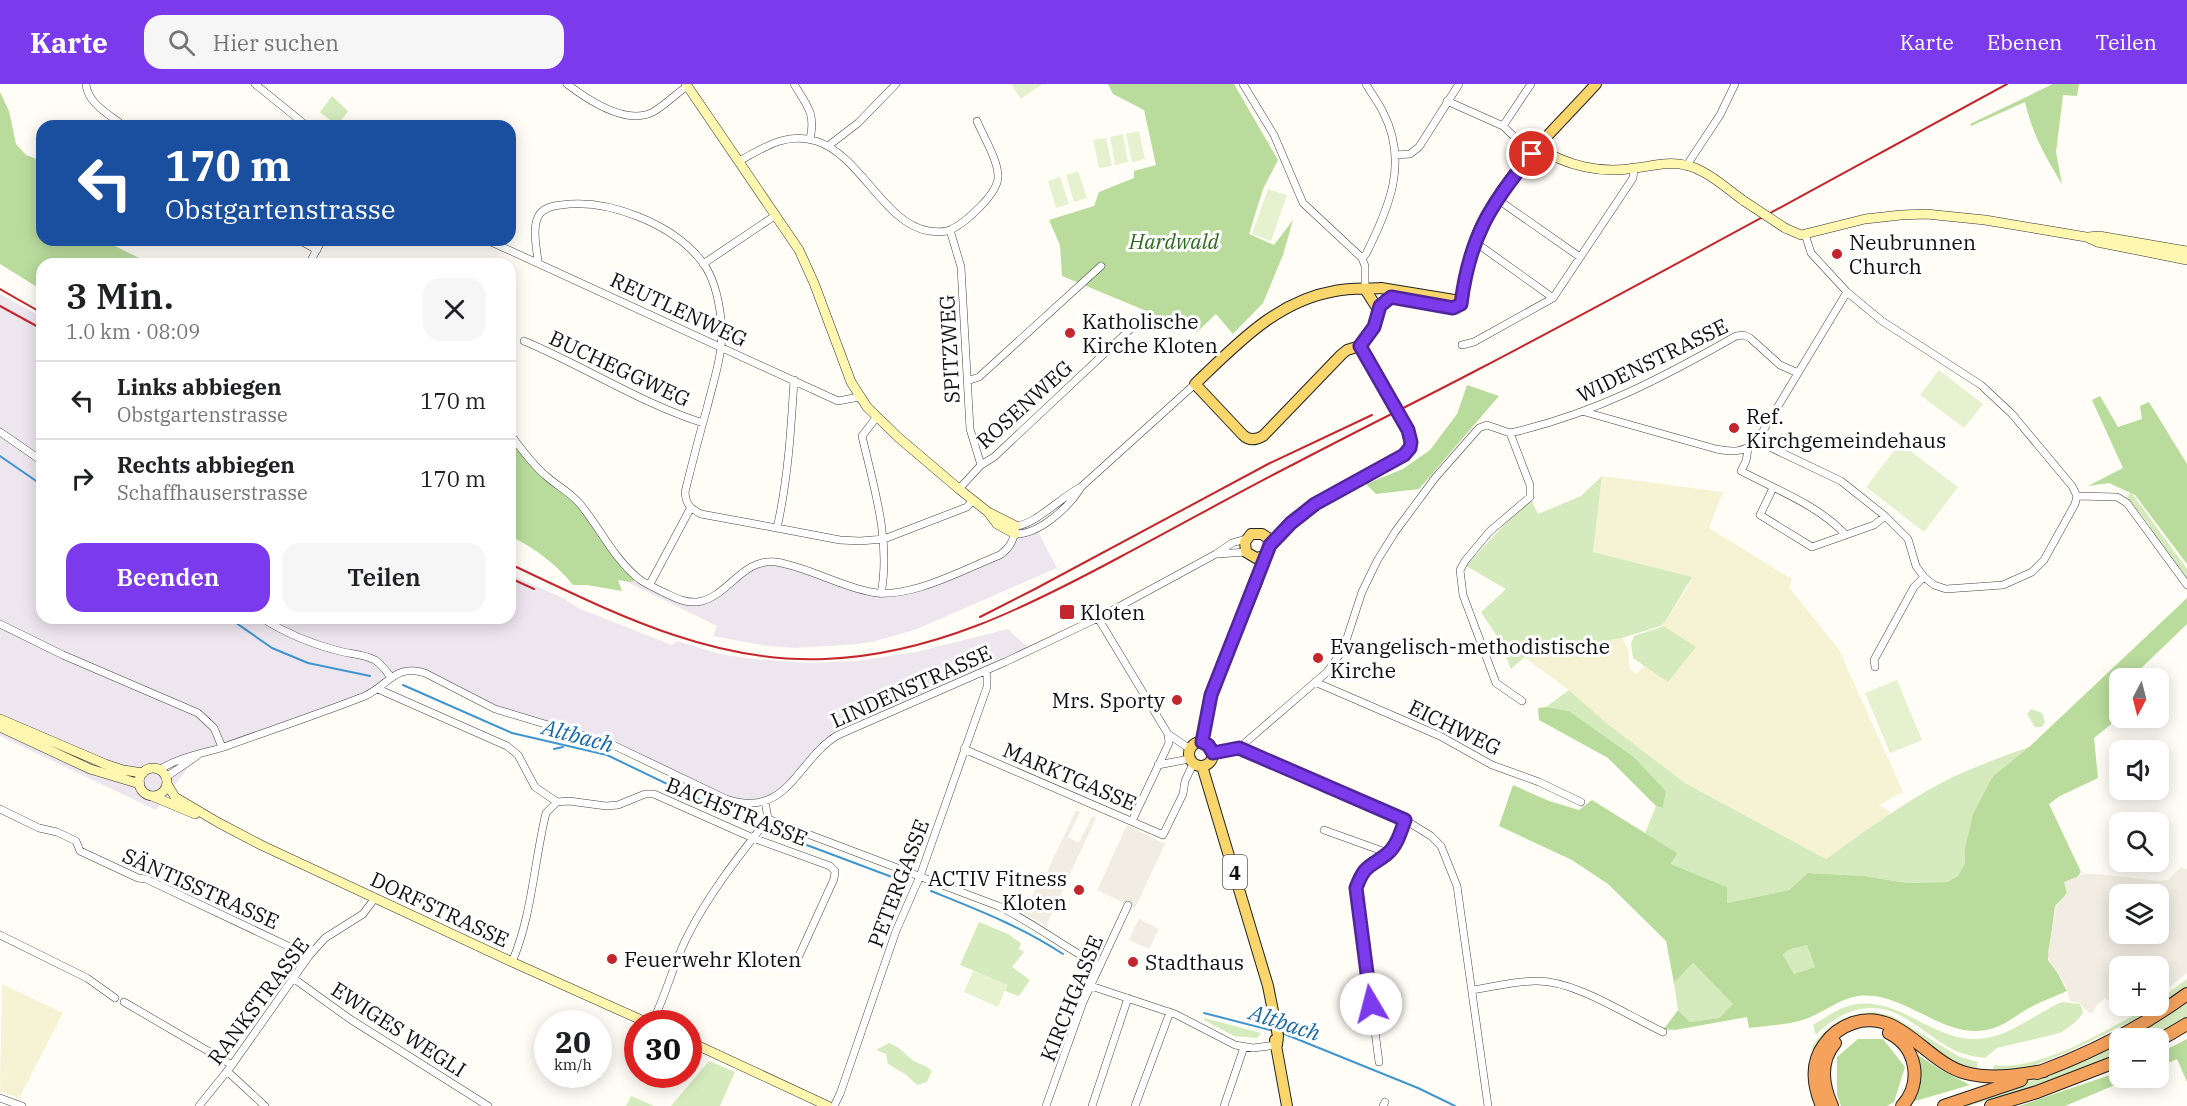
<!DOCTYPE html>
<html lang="de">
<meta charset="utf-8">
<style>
:root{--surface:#fff;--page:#f6f6f6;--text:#202124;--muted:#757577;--line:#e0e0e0;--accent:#7c3aed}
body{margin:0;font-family:"IBM Plex Serif",serif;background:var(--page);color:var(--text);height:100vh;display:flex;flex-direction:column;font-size:22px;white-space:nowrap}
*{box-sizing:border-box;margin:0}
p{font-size:20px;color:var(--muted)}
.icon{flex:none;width:33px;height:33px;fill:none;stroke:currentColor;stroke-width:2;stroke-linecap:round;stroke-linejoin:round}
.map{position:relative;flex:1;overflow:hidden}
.drawer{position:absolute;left:36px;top:174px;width:480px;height:366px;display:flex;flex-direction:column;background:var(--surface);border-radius:18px;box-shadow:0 3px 15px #0003}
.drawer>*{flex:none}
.guide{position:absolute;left:36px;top:36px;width:480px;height:126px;border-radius:18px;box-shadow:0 3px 15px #0003;background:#1a4fa0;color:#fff;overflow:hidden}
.needle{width:39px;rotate:187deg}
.controls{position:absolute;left:2109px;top:584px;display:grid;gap:12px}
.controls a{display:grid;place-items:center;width:60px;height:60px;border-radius:12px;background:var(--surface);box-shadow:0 3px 15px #0003;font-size:30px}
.speed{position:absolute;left:534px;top:926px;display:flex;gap:12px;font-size:30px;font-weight:700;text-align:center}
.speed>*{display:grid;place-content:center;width:78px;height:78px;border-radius:50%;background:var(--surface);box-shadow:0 3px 15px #0003;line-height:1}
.speed small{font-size:15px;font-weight:400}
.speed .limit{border:9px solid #d22;background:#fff;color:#111}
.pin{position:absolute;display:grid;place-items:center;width:51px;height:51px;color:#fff;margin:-26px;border:3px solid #fff;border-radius:50%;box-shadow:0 2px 6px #0007}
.me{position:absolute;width:66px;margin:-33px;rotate:352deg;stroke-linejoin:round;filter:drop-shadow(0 0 4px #0008)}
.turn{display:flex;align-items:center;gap:21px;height:126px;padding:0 30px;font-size:27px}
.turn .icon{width:78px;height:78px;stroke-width:2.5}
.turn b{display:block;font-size:42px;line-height:51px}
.round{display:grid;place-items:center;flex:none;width:63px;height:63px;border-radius:18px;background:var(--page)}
.overview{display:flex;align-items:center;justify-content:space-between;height:102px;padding:0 30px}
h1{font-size:36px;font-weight:600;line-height:45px}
.cta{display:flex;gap:12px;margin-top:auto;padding:12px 30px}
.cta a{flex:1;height:69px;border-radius:18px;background:var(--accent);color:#fff;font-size:24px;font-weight:600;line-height:69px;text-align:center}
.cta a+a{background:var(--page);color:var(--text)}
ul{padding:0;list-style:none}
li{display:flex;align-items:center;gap:18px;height:78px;padding:0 30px;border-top:2px solid var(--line)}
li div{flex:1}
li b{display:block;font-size:22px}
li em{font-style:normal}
header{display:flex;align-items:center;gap:36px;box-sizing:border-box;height:84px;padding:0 30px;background:var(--accent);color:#fff}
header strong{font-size:28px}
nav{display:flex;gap:33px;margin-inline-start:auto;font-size:21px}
.search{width:420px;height:54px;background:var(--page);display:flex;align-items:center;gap:15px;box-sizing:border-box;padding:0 21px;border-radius:18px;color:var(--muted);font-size:22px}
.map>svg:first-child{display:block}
</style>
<header>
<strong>Karte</strong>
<div class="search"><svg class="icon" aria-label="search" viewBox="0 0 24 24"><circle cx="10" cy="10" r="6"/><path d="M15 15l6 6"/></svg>Hier suchen</div>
<nav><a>Karte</a><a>Ebenen</a><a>Teilen</a></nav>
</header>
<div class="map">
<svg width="2187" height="1022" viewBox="0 0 2187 1022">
<rect width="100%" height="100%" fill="#fffdf5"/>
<path fill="#eee6ef" d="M0,210L42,233V534H510V490L565,515L578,524L672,561L677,557L720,570L752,575L810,579L858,577L916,568L1008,545L1027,563L987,586L838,651L772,714L738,718L624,665L518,634L446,599L405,587L378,605L197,672L156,726L0,652Z
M1016,442H1035L1057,484L917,545L872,558L857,560L795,564L767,562L713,552L717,542L629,499L617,495L631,498L639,495L680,516H706L740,490L771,478L870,508L911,507L1008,465Z"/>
<path fill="#f6f3d4" d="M1602,392L1723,408L1709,444L1792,495L1789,503L1839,566L1903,708L1879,721L1891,729L1826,775L1685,699L1605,638L1569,606L1524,573L1558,566L1568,567L1576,562L1622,554L1628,565L1630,586L1637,590L1644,582L1664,542H1660L1665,538L1689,501L1593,468Z
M2,900L63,929L19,1014L0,1007Z"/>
<path fill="#d5ebbd" d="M332,12L348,27L337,42L320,28Z
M1602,392L1593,468L1692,493L1665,538L1660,542L1622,554L1576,562L1568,567L1558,566L1526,572L1511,585L1500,557L1481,528L1506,505L1466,482L1530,413L1538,430L1581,412Z
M2131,408L2187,485V495L2149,444L2150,442L2127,413Z
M1664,542L1696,563L1668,598L1633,574L1631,560L1634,552Z
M1569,606L1605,638L1685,699L1826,775C1870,744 1914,710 1964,688C1985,679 2007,671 2029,663L1993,692L1965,765V779L1958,792L1947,798L1908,799L1864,792L1808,789L1789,806L1727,819V803L1671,780L1676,769L1645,749L1656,722L1663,724L1666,707L1635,674L1603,651L1569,627L1546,623Z
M2031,625L2042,629L2045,638L2042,643H2035L2027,630Z
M979,838L1008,850L1021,859L1019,865L1024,868L1012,883L1030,896L1019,912L1005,907L1007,901L960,881Z
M1807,861L1815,883L1794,890L1783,871L1788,866Z
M1693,879L1734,920L1719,934L1690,938L1678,926L1674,899Z
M2187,895V904L2140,933L2070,967L2025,985L1992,988L1994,981C2040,988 2112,943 2152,921H2158L2159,916Z
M2062,918L2080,920L2083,928C2078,938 2069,943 2060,949L1997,964L1985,974C1976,973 1967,971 1958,968C1936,958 1917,939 1895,929C1865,916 1836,930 1816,951L1813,941C1823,935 1834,927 1845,923C1894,906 1930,957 1977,955C2009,954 2034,930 2062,918Z
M2187,918V933L2151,954H2131L2168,932Z
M1874,928L1892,932L1960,973L1978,978L1976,987L1964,984L1864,932L1813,968L1812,963C1830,938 1843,932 1874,928Z
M1204,934L1261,949L1257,954L1234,952L1204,936Z
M889,959C902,964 905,971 914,977C921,981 926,981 932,987L927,998L917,1001L905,990L888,980L886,970L876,966Z
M2119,960V970L2055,995L1969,1022H1958L2056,988Z
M709,977L735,988L720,1022H671Z
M631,1012L654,1022H626Z"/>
<path fill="#b9dc9c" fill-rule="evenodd" d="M1108,0H1234L1278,76L1263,105L1249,150L1274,161L1293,136L1283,171L1263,219L1233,250L1216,230L1197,248L1062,192L1060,161L1049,136L1094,122L1099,108L1134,94V87L1156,81L1144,26L1113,10Z
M2053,0H2079L2077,12L2063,11L2056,68L2062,100C2046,74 2032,49 2025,18L1971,42L1970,40Z
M0,8L9,27L16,60L26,71L42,77V156H103L151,180H42V206L0,180Z
M1467,301L1499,312L1419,405L1376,410L1366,400L1403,385L1430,366L1457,330Z
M2100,312L2118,343L2142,335L2140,322L2149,318L2187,380V480L2135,411L2109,399L2088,402L2123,384L2092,316Z
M510,350L536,383L567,407L639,495L631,498L618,496L622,507L587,501H573C556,480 535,464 510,452Z
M2187,514V540L2131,594H2120L2119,606L2109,616L2119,627L2120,633L2094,654L2098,694L2060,712L2049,720L2081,788L2064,813L2055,822L2048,876L2057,888L2067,907C2056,912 2044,916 2033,922C2020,928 2007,940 1994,944C1945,960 1907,906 1858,912C1837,915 1820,932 1799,937C1783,941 1766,942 1749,944L1747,933L1675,946L1664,945L1678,926L1690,938L1719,934L1733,920L1693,879L1674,899L1666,857L1608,800L1572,776L1499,742L1513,701L1549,717L1579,726L1592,716L1677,769L1671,780L1727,803V819L1789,806L1808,789L1864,792L1908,799L1947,798L1958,792L1965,779V765L1973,730L1993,692L2029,663ZM1807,861L1815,883L1794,890L1783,871L1788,866Z
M1546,623L1569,627L1603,651L1635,674L1666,707L1663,724L1656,722L1608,674L1539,636L1538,624Z
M1858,955H1883L1905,983L1894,1018L1887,1022H1841L1837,1011V973Z
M2187,955V998L2177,975L2159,983L2158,970Z
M1918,971L1939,985L1970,1001L1912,1018L1919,1002Z
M2119,988L2120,993H2134L2065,1022H2019Z"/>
<path fill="#e6f2cf" d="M1011,0H1043L1021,15Z
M1139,47L1145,75L1132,78L1126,50Z
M1123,50L1128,78L1115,81L1110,53Z
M1106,54L1112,82L1099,84L1093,56Z
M1078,87L1087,114L1074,118L1066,91Z
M1060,93L1069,120L1056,124L1048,97Z
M1268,105L1287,111L1271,157L1252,150Z
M1939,286L1983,320L1964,344L1920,311Z
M1900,359L1958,403L1924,448L1866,403Z
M1897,596L1922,656L1890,669L1865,609Z
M973,887L1007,901L998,923L964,908Z"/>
<path fill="#f1ede2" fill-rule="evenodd" d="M1076,726L1080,728L1068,753L1079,759L1092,732L1096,734L1046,842L1007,820L1009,814L1018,818L1017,822L1026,826L1039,798L1042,799Z
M1127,741L1165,760L1135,824L1097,806Z
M2181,783L2187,786V889L2159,911L2158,882H2120V921H2126L2121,925L2105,914L2097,921L2092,930L2083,924L2081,920L2070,917L2065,900L2049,876L2048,868L2056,823L2067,810L2064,798L2084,790H2097L2159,797L2168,796ZM2120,810H2158V849H2120Z
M1139,835L1159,845L1149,865L1129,856Z"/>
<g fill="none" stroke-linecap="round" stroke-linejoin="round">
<path stroke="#3f96cf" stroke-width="2" d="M0,372L42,401
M229,534L272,564L308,579L370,592
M403,601L512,649L607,671L742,736
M554,665L563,663
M780,751L900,796
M931,807C978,826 1020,842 1063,870
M1204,929L1274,947
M1282,949L1418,1004L1455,1022"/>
<g stroke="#444" stroke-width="8">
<path id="street" d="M86,0C87,19 110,31 124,42
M255,0L307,42
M567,0C588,16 626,42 653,28C665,21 676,10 687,2
M794,0C807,22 816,29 810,55
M1243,0L1274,51L1303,119L1362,174L1365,182V205
M1447,17L1503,42L1524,62
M1503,42L1531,0
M828,62L858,39L896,0
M1395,71L1410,70L1419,63L1459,0
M739,77C765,63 786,48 816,57C861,71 884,140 929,147C936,148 945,149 952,145C966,138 999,109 998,92C998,76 983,52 977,37
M1687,81L1720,31L1735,0
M1497,115L1580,173
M950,146L961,183L970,345L981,381
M1805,150L1811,169L1847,208L1882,237L1981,301L2012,330L2072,402L2077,412
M299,156L317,166
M487,156L838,317L859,313
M1475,158L1553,214
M1362,174L1366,170C1389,124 1409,78 1383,28C1378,18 1371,9 1366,0
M538,178C537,166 532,145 538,133C542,124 552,122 561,121C608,114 674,140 703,179C714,194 719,217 721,235C725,266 714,294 707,324C699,352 692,380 685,408C686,421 690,424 701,430L777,444
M309,180L322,156
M703,180L776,131
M524,257C584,282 640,319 703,339
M1462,261L1474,258L1553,214L1633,94L1634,85
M794,296C791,346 788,395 777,444L840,456L860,457L884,455L967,423L973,416
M967,297L979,293L1101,182
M1585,328L1716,365C1732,368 1744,369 1757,357L1847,208
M876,334L862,352C874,404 891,456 881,510
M0,348L42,377
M1510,349C1594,330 1662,294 1736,252L1744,251L1750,254L1780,281L1798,289
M1510,349L1530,401V413L1489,448L1465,477L1460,486L1463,511L1496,599L1522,617
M510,350C521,364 531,379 545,391C557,402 570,408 580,420C600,444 614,475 639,495C646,500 655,504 663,508C674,513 684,519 697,518C728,514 741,474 776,478C808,483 839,502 871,508C909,516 964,485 1000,471C1011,463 1014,455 1016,442C1035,441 1062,412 1081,403L1195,300
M1757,357L1841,397L1885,432L1908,455L1916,482L1924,493L1934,501L1946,505L2003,501L2032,488L2044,476L2075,420L2077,412
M1748,365L1746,377L1741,387C1777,406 1818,421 1846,451
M1773,404L1760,431L1812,463L1874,441L1885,432
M959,405L981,381L994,373L1139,237
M2077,412L2117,413L2127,419L2187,501
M1015,450C1038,451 1068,424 1080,405
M1218,470L1246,468
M650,500L690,425
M262,534C285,549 312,560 339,567C350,570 364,570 375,576C381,580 386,587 391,593
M1098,534L1168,650L1169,659L1132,737
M0,540L63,571L198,629L214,644L222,663
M1875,583L1874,576L1914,503L1924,493
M1315,598L1440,652L1492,681L1539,698L1581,718
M378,605L507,662L518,671L535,703L557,718L569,717L606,722L618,721L645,710H654L753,754L830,782L835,787L834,795L798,874
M1168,650L1190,665
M1239,664L1405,736L1431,752L1441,762L1457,802L1488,1022
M964,665L1163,751L1183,710L1185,697L1193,680
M1213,669L1239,664L1327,588L1343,566L1362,508L1377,477L1395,448L1435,394L1479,344L1487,341L1510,349
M1158,681L1189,675
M159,686C179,673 201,670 224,663C271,646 319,630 365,612C389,601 394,580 425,589L495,625L611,660L726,715C788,736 797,675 838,651L1005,578L1098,534L1216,470L1232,459L1246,455
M166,693L197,672
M0,725L39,744L57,748L76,757L80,767L138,794L146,795L309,872
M768,735L998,822C1034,839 1065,864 1100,882
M1324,746L1388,769
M0,851L87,894L115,914
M512,878C532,832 534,778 546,729L557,718
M293,894L350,935L488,1022
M1091,902L1175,930L1235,961L1253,964L1277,961
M1472,906C1493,903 1515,897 1536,897C1575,896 1628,932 1663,948
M124,918L232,981
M652,939C666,911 673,881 687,853C708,811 738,773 768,735L765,717
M1379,978L1356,804C1365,781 1370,784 1387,770C1397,762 1401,747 1405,736
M227,987L265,1022
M0,1014L22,1022
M199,1022L232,981L309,872L325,854L363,830L375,814
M834,1022L840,1010L896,847L920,792L987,603V586
M1046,1022L1083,918L1128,821
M1092,1022L1128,914
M1135,1022L1170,928
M1224,1022L1244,963
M1383,1022L1385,1018"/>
</g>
<g stroke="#333" stroke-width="10">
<path id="secondary" d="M686,0L799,166L814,199L851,298L867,323L899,354L959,405L988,428L1016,442
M1538,63C1566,82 1602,90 1635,84C1652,82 1668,77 1685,81C1706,85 1727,105 1744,117
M1785,144L1801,151L1865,135L1901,131L1926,130L1985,136L2086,153L2097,158L2187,176
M2088,153L2099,152L2187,167
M988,428L997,440L1015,450
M0,635L105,680L123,686L143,689
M0,643L90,685L140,700
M139 698a14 14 0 1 1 28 0a14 14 0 1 1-28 0Z
M167,700L175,713L219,739L261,761L512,878L648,939
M152,712L195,730
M688,957L828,1022"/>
</g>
<g stroke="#222" stroke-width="12">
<path id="primary" d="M1381,204L1454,216L1461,220L1453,224L1397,213L1386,215L1379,224L1374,243L1360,262L1347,266L1341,271L1263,352C1256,356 1249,357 1243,351L1195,300C1236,261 1276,217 1335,207C1350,204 1366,205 1381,204Z
M1365,205L1379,227
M1461,220C1465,190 1471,159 1486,132C1514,82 1558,42 1596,0
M1360,262L1380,295
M1270,461L1291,439L1315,420L1404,371C1411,362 1411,357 1408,346
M1189 670a12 12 0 1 1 24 0a12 12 0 1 1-24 0Z
M1202,658L1211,611L1257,498L1264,472L1270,464L1268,454L1262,450H1251L1245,458L1246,468L1256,474L1264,472
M1202,682L1268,902L1278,952L1277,961
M1275,956L1287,1022"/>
</g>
<g stroke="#222" stroke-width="14">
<path id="highway" d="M1889,949C1917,963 1923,999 1902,1022
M2158,957L2187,940
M2037,989C2091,969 2141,944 2187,910
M1822,1022C1813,1001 1810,980 1824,961C1831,951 1841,943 1853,939C1899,923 1926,979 1966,989C1993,996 2017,991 2044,987
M1832,1022C1822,1000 1819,978 1835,959
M1944,1022L2021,996
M1991,1022L2037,1008L2120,976"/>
</g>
<use href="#street" stroke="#fff" stroke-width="7"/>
<use href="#secondary" stroke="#fff6b0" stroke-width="9"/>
<use href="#primary" stroke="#f9d66b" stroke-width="10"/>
<use href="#highway" stroke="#f5a25d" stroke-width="12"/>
<path stroke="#c4262e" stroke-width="2" d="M0,205L42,229
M0,222L42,245
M510,480C610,527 711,580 825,575C932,571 1027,523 1120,473C1179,442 1237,409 1296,379C1357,347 1420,316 1481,284C1657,192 1832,95 2007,0
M510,494L534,505
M980,533L1035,505L1270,379L1372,331"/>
<g stroke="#333" stroke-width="10" stroke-linecap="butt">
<path id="secondary-bridge" d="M1744,117L1785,144"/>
</g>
<g stroke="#222" stroke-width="12" stroke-linecap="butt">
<path id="primary-bridge" d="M1380,295L1408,346"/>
</g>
<use href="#secondary-bridge" stroke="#fff6b0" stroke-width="9"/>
<use href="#primary-bridge" stroke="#f9d66b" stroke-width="10"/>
</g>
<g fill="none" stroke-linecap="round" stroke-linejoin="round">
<g stroke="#51269a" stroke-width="15">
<path id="route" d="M1371,920L1356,804C1365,780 1369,784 1387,770C1397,762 1401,747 1405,736L1239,664L1213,669L1208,661L1202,658L1211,611L1270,461L1291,439L1315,420L1404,371L1410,364L1411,358L1408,346L1360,262L1374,243L1380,222L1391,213L1453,224L1461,220C1469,155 1490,120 1532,70"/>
</g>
<use href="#route" stroke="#7c3aed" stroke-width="10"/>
</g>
<g fill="#c4262e" stroke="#fff" stroke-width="2">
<circle cx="1837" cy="170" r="6"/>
<circle cx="1070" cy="249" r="6"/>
<circle cx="1734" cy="344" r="6"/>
<rect x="1059" y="520" width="16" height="16" rx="3"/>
<circle cx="1318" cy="574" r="6"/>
<circle cx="1177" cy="616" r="6"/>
<circle cx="1079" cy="806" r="6"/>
<circle cx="612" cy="875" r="6"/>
<circle cx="1133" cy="878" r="6"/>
</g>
<g text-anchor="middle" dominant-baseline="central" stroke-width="6" stroke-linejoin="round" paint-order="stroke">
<rect fill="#fff" stroke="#585858" stroke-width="1.5" x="1223" y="771" width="24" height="34" rx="4.5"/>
<g font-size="20" font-weight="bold" fill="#111">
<text x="1235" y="788">4</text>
</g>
<g font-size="21" font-style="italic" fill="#2f6b1f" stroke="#fff">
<text x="1174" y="157">Hardwald</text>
</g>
<g font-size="21" fill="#111" stroke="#fff" text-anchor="start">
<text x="1849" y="158">Neubrunnen<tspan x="1849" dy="24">Church</tspan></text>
<text x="1082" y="237">Katholische<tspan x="1082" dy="24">Kirche Kloten</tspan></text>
<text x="1746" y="332">Ref.<tspan x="1746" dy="24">Kirchgemeindehaus</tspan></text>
<text x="1080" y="528">Kloten</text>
<text x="1330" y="562">Evangelisch-methodistische<tspan x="1330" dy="24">Kirche</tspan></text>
<text x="1165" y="616" text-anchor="end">Mrs. Sporty</text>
<text x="1067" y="794" text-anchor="end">ACTIV Fitness<tspan x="1067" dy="24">Kloten</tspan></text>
<text x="624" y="875">Feuerwehr Kloten</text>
<text x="1145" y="878">Stadthaus</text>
</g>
<g font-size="21" fill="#111" stroke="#fff">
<text transform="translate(679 225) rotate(25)">REUTLENWEG</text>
<text transform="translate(949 265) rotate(-93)">SPITZWEG</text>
<text transform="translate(1652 276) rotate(-26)">WIDENSTRASSE</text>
<text transform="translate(620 284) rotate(25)">BUCHEGGWEG</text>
<text transform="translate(1024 320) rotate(-42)">ROSENWEG</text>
<text transform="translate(911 602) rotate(-24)">LINDENSTRASSE</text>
<text transform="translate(1455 643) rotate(26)">EICHWEG</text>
<text transform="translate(1070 692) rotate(23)">MARKTGASSE</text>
<text transform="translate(737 727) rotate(22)">BACHSTRASSE</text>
<text transform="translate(898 799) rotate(-69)">PETERGASSE</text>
<text transform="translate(201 804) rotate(24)">SÄNTISSTRASSE</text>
<text transform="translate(440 825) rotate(25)">DORFSTRASSE</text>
<text transform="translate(1071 914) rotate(-68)">KIRCHGASSE</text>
<text transform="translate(258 917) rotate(-53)">RANKSTRASSE</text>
<text transform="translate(399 945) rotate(33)">EWIGES WEGLI</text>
</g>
<g font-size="22" font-style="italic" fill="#1768a6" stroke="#fff">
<text transform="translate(578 651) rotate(15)">Altbach</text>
<text transform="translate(1285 938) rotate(18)">Altbach</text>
</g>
</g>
</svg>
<div class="controls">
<a><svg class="needle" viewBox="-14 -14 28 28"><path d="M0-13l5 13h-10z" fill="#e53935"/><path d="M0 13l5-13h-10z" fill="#757577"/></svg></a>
<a><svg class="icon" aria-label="sound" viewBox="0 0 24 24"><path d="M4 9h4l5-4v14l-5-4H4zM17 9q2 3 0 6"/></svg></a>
<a><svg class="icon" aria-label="search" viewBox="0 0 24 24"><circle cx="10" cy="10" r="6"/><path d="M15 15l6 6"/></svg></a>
<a><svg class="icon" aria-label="layers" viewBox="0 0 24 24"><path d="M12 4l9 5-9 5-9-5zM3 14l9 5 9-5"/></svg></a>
<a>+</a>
<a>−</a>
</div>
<div class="speed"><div>20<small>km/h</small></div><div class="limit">30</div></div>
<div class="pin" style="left:1532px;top:70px;background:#d93025"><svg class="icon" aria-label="arrive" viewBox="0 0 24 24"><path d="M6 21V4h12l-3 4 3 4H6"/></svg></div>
<svg class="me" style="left:1371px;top:920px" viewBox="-20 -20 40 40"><circle r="19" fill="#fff"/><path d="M0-13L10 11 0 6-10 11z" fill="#7c3aed"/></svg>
<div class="guide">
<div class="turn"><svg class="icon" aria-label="left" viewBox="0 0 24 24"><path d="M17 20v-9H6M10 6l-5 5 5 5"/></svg><div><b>170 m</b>Obstgartenstrasse</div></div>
</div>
<section class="drawer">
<div class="overview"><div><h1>3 Min.</h1><p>1.0 km · 08:09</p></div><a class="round"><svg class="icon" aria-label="close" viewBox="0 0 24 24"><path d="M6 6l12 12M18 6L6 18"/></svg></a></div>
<ul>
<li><svg class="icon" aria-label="left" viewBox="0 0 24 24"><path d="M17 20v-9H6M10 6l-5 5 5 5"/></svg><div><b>Links abbiegen</b><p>Obstgartenstrasse</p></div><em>170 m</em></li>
<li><svg class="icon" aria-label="right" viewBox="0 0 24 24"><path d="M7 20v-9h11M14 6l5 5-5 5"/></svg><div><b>Rechts abbiegen</b><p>Schaffhauserstrasse</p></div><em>170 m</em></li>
</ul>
<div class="cta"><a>Beenden</a><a>Teilen</a></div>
</section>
</div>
